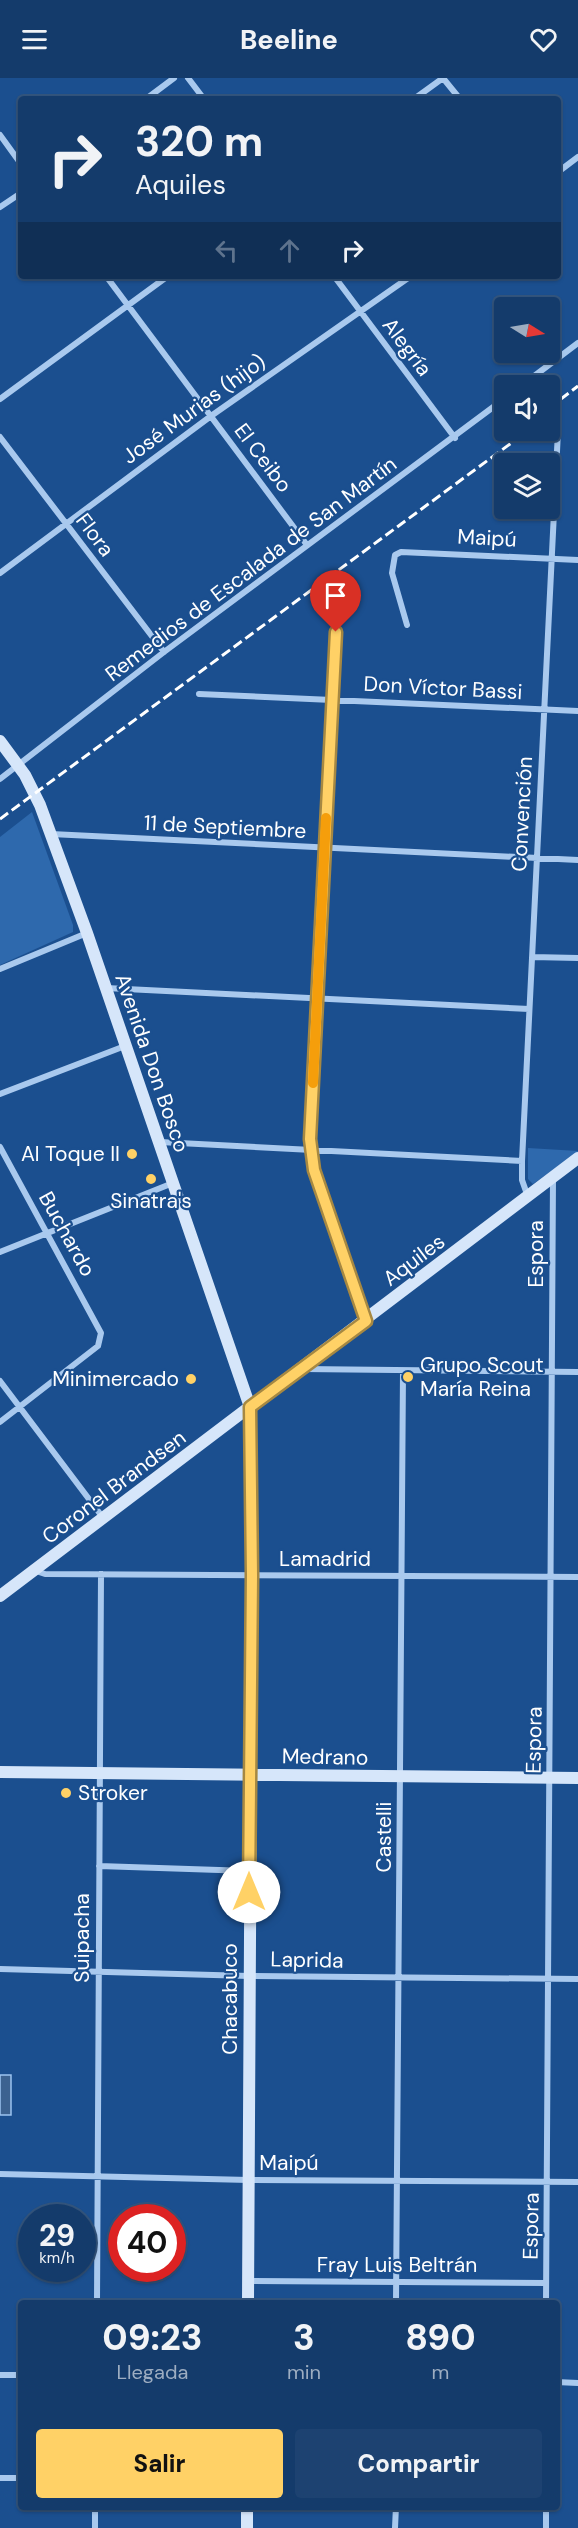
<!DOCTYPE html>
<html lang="es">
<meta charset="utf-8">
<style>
:root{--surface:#143b6b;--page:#1d4271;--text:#f1f3f6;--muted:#9dadc1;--line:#33557e;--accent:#ffd166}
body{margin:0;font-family:"DM Sans",sans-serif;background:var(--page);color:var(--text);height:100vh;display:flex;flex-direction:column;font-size:22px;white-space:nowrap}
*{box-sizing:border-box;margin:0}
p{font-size:20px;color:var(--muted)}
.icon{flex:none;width:33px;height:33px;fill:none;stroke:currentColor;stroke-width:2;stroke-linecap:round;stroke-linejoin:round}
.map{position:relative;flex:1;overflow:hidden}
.drawer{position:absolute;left:18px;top:2222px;width:542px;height:210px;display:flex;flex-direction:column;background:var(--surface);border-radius:6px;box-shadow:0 2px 4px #0004,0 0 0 2px var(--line)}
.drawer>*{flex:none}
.hud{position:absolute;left:18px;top:18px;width:543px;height:183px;border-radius:6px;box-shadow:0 2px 4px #0004,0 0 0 2px var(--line);background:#143b6b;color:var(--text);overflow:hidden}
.needle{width:39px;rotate:101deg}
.controls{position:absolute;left:494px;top:219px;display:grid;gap:12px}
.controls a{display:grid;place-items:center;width:66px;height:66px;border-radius:6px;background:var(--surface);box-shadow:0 2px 4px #0004,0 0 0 2px var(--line);font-size:30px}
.speed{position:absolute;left:18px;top:2126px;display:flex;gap:12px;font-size:30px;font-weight:700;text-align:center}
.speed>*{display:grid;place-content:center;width:78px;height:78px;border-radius:50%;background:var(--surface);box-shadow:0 2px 4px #0004,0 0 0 2px var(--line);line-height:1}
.speed small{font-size:15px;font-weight:400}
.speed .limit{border:9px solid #d22;background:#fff;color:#111}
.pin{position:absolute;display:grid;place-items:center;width:51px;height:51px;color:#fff;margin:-62px -26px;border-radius:50% 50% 50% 0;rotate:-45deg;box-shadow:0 0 6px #0007}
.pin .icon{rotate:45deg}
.me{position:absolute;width:66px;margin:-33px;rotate:0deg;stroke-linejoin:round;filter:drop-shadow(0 0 4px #0008)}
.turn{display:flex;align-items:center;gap:21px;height:126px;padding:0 18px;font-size:27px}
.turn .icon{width:78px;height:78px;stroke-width:2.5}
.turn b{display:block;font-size:42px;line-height:51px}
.lanes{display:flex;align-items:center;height:57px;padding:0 18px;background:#0003;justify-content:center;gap:30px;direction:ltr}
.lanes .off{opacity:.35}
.eta{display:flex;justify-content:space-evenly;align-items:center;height:102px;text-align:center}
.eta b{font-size:36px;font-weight:800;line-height:42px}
.cta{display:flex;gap:12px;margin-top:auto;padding:12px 18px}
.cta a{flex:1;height:69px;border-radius:6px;background:var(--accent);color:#111;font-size:24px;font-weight:800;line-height:69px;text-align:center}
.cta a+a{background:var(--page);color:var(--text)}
header{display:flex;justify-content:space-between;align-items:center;height:78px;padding:0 18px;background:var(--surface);font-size:27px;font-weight:800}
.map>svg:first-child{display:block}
</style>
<header><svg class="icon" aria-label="menu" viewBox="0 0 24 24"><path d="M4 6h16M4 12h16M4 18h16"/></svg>Beeline<svg class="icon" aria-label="heart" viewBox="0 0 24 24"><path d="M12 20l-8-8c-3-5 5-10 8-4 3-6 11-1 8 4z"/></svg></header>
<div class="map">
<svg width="578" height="2450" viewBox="0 0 578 2450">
<rect width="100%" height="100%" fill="#1b4f8f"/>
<path fill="#2e69ad" d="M32,734L73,847V854L0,887V759Z
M528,1070L578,1073V1074L533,1106L528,1101Z"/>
<path fill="#3c6290" stroke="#9cc4f0" stroke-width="1.5" d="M0,1997H11V2037H0Z"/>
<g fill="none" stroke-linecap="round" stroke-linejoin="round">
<path stroke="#a9c9ee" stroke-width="6" d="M188,0L204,21
M443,0L460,21
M146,21L174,0
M414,21L443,0
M0,57L21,86
M558,94L578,79
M0,129L21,115
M106,198L307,467
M334,198L455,360
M521,308L578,265
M0,321L168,198
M0,359L164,574
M0,495L211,338L411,198
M338,509L310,1061L314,1092L366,1242
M407,547L392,495L395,477L401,474L578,482
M199,616L578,633
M0,701L164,574L504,321
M51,756L578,782
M532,879L578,880
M0,891L87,855
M106,910L529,931
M0,1016L125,968
M160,1064L522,1083
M0,1069L101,1255L98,1268L0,1344
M528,1119L522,1102V1083L558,353
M0,1174L173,1105
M303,1291L578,1294
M0,1303L104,1441
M36,1493L45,1496L578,1499
M99,1788L249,1793
M0,1891L249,1898L578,1901
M0,2096L249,2102L578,2104
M248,2203L546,2205
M97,2224L101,1496
M396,2224L403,1294
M546,2224L553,1100
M0,2297H21
M556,2304L578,2305
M0,2400H21
M95,2428V2450
M546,2428V2450
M395,2450L396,2428"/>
<path stroke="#d6e6fa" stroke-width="12" d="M0,663L25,697L40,727L87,855L250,1329L252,1497L248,2224
M0,1518L578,1080
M0,1694L578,1700
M247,2450V2428"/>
<path stroke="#fff" stroke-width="3" stroke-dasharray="10 4.5" stroke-linecap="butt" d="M549,330L578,308
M0,741L529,352"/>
</g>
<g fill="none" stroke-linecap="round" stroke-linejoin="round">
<g stroke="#a68842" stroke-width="15">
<path id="route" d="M249,1814L252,1497L250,1329L366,1243L314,1092L310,1061L336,554"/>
</g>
<use href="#route" stroke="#ffd166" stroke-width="10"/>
<path stroke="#f59e0b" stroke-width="10" d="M313,1005L326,740"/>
</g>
<g fill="#ffd166" stroke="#1b4f8f" stroke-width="2">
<circle cx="132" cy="1076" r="6"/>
<circle cx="151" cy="1101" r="6"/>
<circle cx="408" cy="1299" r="6"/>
<circle cx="191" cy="1301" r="6"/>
<circle cx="66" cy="1715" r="6"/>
</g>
<g text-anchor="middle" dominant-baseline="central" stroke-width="4.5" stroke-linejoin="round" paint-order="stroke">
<g font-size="21" fill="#fff" stroke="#1b4f8f">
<text transform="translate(407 269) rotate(53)">Alegría</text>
<text transform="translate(194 331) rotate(-36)">José Murias (hijo)</text>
<text transform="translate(263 380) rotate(53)">El Ceibo</text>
<text transform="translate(95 457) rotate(53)">Flora</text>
<text transform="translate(487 460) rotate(3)">Maipú</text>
<text transform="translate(251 491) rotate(-37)">Remedios de Escalada de San Martín</text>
<text transform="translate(443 610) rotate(3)">Don Víctor Bassi</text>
<text transform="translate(522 736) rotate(-87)">Convención</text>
<text transform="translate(225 749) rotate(3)">11 de Septiembre</text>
<text transform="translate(152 985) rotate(71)">Avenida Don Bosco</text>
<text transform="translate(67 1156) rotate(61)">Buchardo</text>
<text transform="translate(536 1176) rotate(-90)">Espora</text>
<text transform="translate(414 1182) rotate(-37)">Aquiles</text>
<text transform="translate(114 1409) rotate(-37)">Coronel Brandsen</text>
<text x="325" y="1481">Lamadrid</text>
<text transform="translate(534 1662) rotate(-89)">Espora</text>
<text transform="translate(325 1679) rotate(1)">Medrano</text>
<text transform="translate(384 1759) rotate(-90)">Castelli</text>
<text transform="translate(82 1860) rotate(-90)">Suipacha</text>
<text transform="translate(307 1882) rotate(1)">Laprida</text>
<text transform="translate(230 1921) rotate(-90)">Chacabuco</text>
<text x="289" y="2085">Maipú</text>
<text transform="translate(531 2148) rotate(-89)">Espora</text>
<text x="397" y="2187">Fray Luis Beltrán</text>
</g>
<g font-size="21" fill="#fff" stroke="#1b4f8f" text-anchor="end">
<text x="120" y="1076">Al Toque II</text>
<text x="151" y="1123" text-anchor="middle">Sinatra's</text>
<text x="420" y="1287" text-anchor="start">Grupo Scout<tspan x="420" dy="24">María Reina</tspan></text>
<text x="179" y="1301">Minimercado</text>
<text x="78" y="1715" text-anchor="start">Stroker</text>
</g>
</g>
</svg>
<div class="controls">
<a><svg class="needle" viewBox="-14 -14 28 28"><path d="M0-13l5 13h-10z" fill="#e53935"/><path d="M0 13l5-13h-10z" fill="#9dadc1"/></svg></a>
<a><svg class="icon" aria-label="sound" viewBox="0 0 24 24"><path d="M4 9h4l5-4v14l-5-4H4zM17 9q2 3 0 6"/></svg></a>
<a><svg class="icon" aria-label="layers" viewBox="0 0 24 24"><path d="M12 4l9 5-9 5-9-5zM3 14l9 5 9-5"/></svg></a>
</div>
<div class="speed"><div>29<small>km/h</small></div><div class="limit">40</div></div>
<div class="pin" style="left:336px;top:554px;background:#d93025"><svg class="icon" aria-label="arrive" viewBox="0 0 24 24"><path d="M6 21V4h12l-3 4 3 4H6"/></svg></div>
<svg class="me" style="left:249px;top:1814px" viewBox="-20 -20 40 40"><circle r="19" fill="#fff"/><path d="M0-13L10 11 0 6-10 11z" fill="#ffd166"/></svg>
<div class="hud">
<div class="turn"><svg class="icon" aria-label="right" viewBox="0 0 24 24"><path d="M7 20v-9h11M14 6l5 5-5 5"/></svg><div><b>320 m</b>Aquiles</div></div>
<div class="lanes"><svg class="icon off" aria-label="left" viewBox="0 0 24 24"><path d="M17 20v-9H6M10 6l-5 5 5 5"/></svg><svg class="icon off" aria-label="ahead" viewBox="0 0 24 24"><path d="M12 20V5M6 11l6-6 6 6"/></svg><svg class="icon" aria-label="right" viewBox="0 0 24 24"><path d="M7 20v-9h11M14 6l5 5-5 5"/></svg></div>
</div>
<section class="drawer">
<div class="eta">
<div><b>09:23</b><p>Llegada</p></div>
<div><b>3</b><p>min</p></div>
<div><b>890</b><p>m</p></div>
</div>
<div class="cta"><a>Salir</a><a>Compartir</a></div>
</section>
</div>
